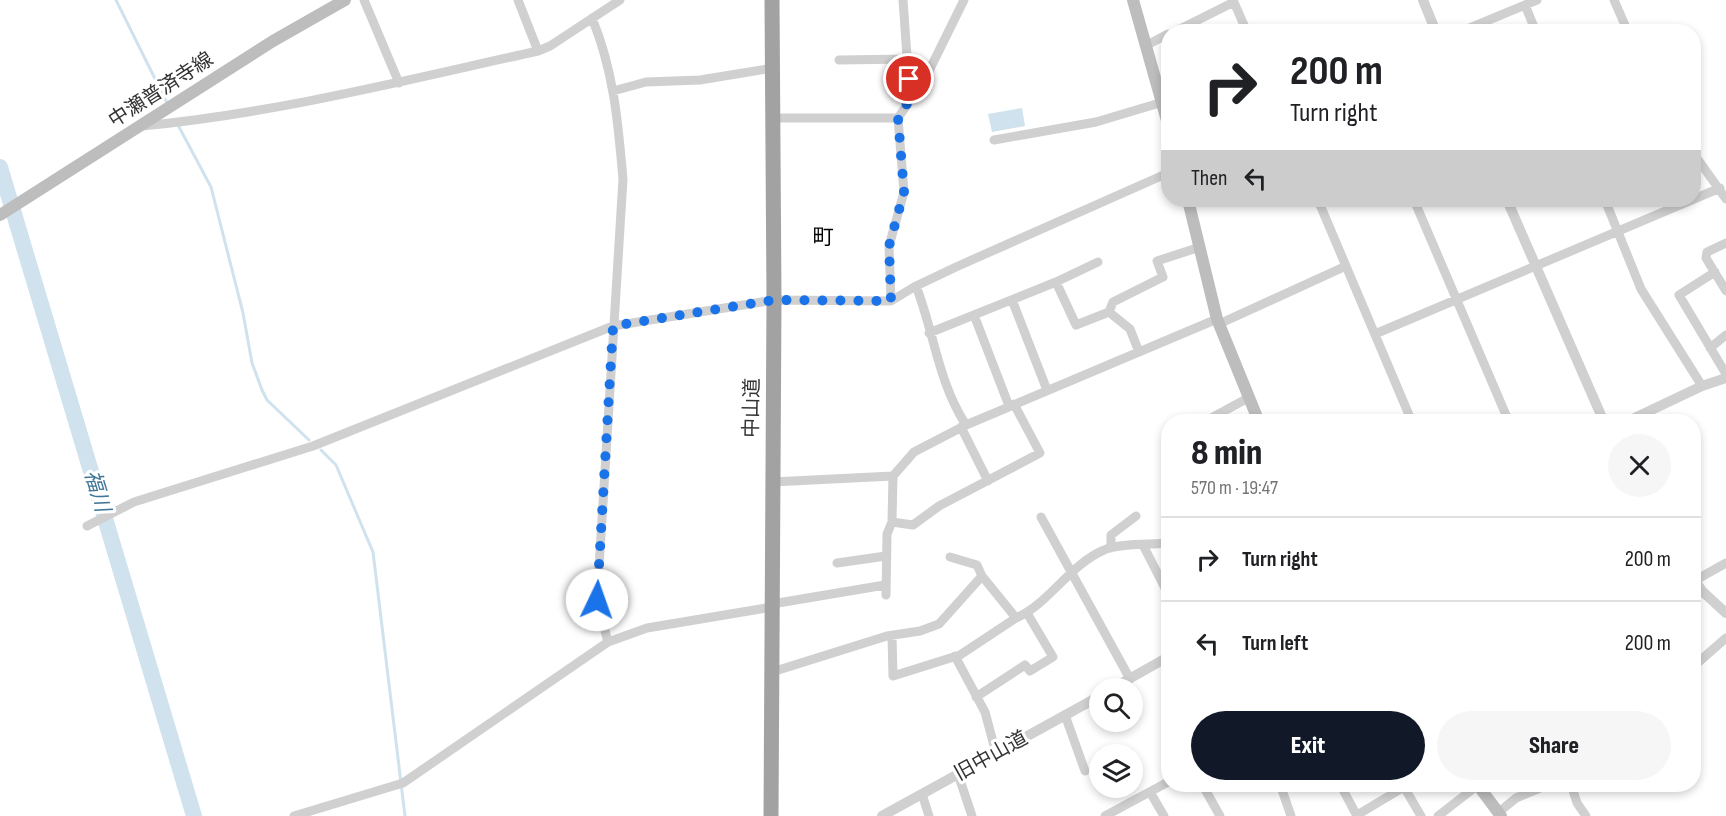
<!DOCTYPE html>
<meta charset="utf-8">
<style>
:root{--surface:#fff;--page:#f6f6f6;--text:#202124;--muted:#757577;--line:#e0e0e0;--accent:#111827}
body{margin:0;font-family:"Sofia Sans Condensed","Noto Sans JP",sans-serif;background:var(--page);color:var(--text);height:100vh;display:flex;flex-direction:column;font-size:22px;white-space:nowrap}
*{box-sizing:border-box;margin:0}
p{font-size:20px;color:var(--muted)}
.icon{flex:none;width:33px;height:33px;fill:none;stroke:currentColor;stroke-width:2;stroke-linecap:round;stroke-linejoin:round}
.map{position:relative;flex:1;overflow:hidden}
.side{position:absolute;left:1161px;top:414px;width:540px;height:378px;display:flex;flex-direction:column;background:var(--surface);border-radius:24px;box-shadow:0 3px 9px #0003}
.side>*{flex:none}
.guide{position:absolute;left:1161px;top:24px;width:540px;height:183px;border-radius:24px;box-shadow:0 3px 9px #0003;background:#fff;color:var(--text);overflow:hidden}
.controls{position:absolute;left:1089px;top:678px;display:grid;gap:12px}
.controls a{display:grid;place-items:center;width:54px;height:54px;border-radius:50%;background:var(--surface);box-shadow:0 3px 9px #0003;font-size:30px}
.pin{position:absolute;display:grid;place-items:center;width:51px;height:51px;color:#fff;margin:-26px;border:3px solid #fff;border-radius:50%;box-shadow:0 2px 6px #0007}
.me{position:absolute;width:66px;margin:-33px;rotate:3deg;stroke-linejoin:round;filter:drop-shadow(0 0 4px #0008)}
.turn{display:flex;align-items:center;gap:21px;height:126px;padding:0 30px;font-size:27px}
.turn .icon{width:78px;height:78px;stroke-width:2.5}
.turn b{display:block;font-size:42px;line-height:51px}
.then{display:flex;align-items:center;height:57px;padding:0 30px;background:#0003;gap:12px;font-size:22px}
.round{display:grid;place-items:center;flex:none;width:63px;height:63px;border-radius:32px;background:var(--page)}
.headline{display:flex;align-items:center;justify-content:space-between;height:102px;padding:0 30px}
h1{font-size:36px;font-weight:800;line-height:45px}
.cta{display:flex;gap:12px;margin-top:auto;padding:12px 30px}
.cta a{flex:1;height:69px;border-radius:36px;background:var(--accent);color:#fff;font-size:24px;font-weight:800;line-height:69px;text-align:center}
.cta a+a{background:var(--page);color:var(--text)}
ul{padding:0;list-style:none}
li{display:flex;align-items:center;gap:18px;height:84px;padding:0 30px;border-top:2px solid var(--line)}
li div{flex:1}
li b{display:block;font-size:22px}
li em{font-style:normal}
.map>svg:first-child{display:block}
</style>
<div class="map">
<svg width="1726" height="816" viewBox="0 0 1726 816">
<rect width="100%" height="100%" fill="#fff"/>
<path fill="#cfe2ee" d="M1022,108L1025,126L992,132L988,114Z"/>
<g fill="none" stroke-linecap="round" stroke-linejoin="round">
<path stroke="#cfe2ee" stroke-width="3" d="M116,0L167,103
M178,125L211,187L243,313L252,363L262,390L267,400L309,440
M321,450L336,465L373,552L405,816"/>
<path stroke="#cfe2ee" stroke-width="16" d="M0,167L194,816"/>
<path stroke="#d0d0d0" stroke-width="9" d="M364,0L399,83
M518,0L538,51
M903,0L910,99
M1233,0L1247,32
M1614,0L1628,32
M1525,5L1536,32
M592,18C614,72 618,122 623,179L597,600L608,642
M1174,32L1234,2
M1460,32L1537,0
M1147,45L1168,34
M839,60L907,59
M613,91L646,82L700,80L773,68
M773,118H898
M142,126C277,113 406,80 538,51L550,46L620,0
M994,140L1096,122L1163,102
M1694,154L1726,199
M1318,200L1412,422
M1414,200L1509,422
M1605,200L1641,289L1702,386
M1726,243L1707,252L1706,258L1726,291
M1715,272L1679,295L1726,374
M1056,282L1076,325L1109,312L1113,302L1163,277L1157,261L1200,247
M916,286C934,332 938,382 966,425
M1012,300L1047,390
M891,301L889,246L904,192L898,118L926,77L964,0
M1109,312L1130,329L1139,352
M974,315L1009,406
M1219,324L1346,266
M929,333L1056,282L1098,262
M1375,334L1720,188
M1710,348L1726,335
M1204,422L1248,398
M961,427L988,481
M893,476L892,522L913,525L939,506L1040,453L1014,404
M772,482L893,476L914,452L966,425L1217,319
M1041,517L1130,679
M87,526L134,502L313,446L613,326L774,300L891,301L914,287L956,267L1168,173
M1143,545L1167,592
M1111,548V535L1136,516
M950,557L977,565L982,576
M837,563L886,556
M1694,581L1726,563
M886,595L887,534L892,522
M772,604L885,585
M1016,618C1049,604 1069,565 1104,550C1119,543 1151,545 1168,543
M955,656L985,712L996,753
M1694,666L1726,638
M772,672L887,636L920,631L939,624L982,576L1016,618L960,655L893,676L892,636
M976,697L1025,665L1030,671L1053,657L1027,613
M1065,715L1085,771
M958,774L972,816
M1202,784L1220,816
M1280,784L1291,816
M1340,784L1357,816
M1571,784L1577,803L1586,816
M1150,792L1164,816
M922,794L929,816
M1499,812L1516,798L1550,784
M1357,815L1404,787L1421,816
M294,816L403,783L608,642L647,628L772,607
M1105,816L1168,782
M1438,816L1478,785"/>
<path stroke="#d0d0d0" stroke-width="10" d="M1423,0L1436,32
M1507,200L1604,422
M1626,422L1702,386L1726,378
M1694,579L1702,591L1726,613
M1113,688L1168,657
M882,816L1100,696"/>
<path stroke="#bdbdbd" stroke-width="12" d="M1133,0L1168,124
M1188,200L1217,319L1259,422
M0,215L273,41L345,0
M1477,784L1501,816"/>
<path stroke="#a2a2a2" stroke-width="15" d="M771,816L774,300L772,0"/>
</g>
<g fill="none" stroke-linecap="round" stroke-linejoin="round">
<path stroke="#1a73e8" stroke-width="10" stroke-dasharray="0 18" d="M597,600L613,326L774,300L891,301L889,246L904,192L898,118L910,99L909,79"/>
</g>
<g text-anchor="middle" dominant-baseline="central" stroke-width="6" stroke-linejoin="round" paint-order="stroke">
<g font-size="20" fill="#333" stroke="#fff">
<text transform="translate(161 90) rotate(-33)">中瀬普済寺線</text>
<text transform="translate(752 408) rotate(-89)">中山道</text>
<text transform="translate(991 756) rotate(-29)">旧中山道</text>
</g>
<g font-size="21" fill="#000" stroke="#fff">
<text x="823" y="237">町</text>
</g>
<g font-size="21" font-style="italic" fill="#3f7597" stroke="#fff">
<text transform="translate(97 491) rotate(73)">福川</text>
</g>
</g>
</svg>
<div class="controls">
<a><svg class="icon" aria-label="search" viewBox="0 0 24 24"><circle cx="10" cy="10" r="6"/><path d="M15 15l6 6"/></svg></a>
<a><svg class="icon" aria-label="layers" viewBox="0 0 24 24"><path d="M12 4l9 5-9 5-9-5zM3 14l9 5 9-5"/></svg></a>
</div>
<div class="pin" style="left:909px;top:79px;background:#d93025"><svg class="icon" aria-label="arrive" viewBox="0 0 24 24"><path d="M6 21V4h12l-3 4 3 4H6"/></svg></div>
<svg class="me" style="left:597px;top:600px" viewBox="-20 -20 40 40"><circle r="19" fill="#fff"/><path d="M0-13L10 11 0 6-10 11z" fill="#1a73e8"/></svg>
<div class="guide">
<div class="turn"><svg class="icon" aria-label="right" viewBox="0 0 24 24"><path d="M7 20v-9h11M14 6l5 5-5 5"/></svg><div><b>200 m</b>Turn right</div></div>
<div class="then">Then<svg class="icon" aria-label="left" viewBox="0 0 24 24"><path d="M17 20v-9H6M10 6l-5 5 5 5"/></svg></div>
</div>
<section class="side">
<div class="headline"><div><h1>8 min</h1><p>570 m · 19:47</p></div><a class="round"><svg class="icon" aria-label="close" viewBox="0 0 24 24"><path d="M6 6l12 12M18 6L6 18"/></svg></a></div>
<ul>
<li><svg class="icon" aria-label="right" viewBox="0 0 24 24"><path d="M7 20v-9h11M14 6l5 5-5 5"/></svg><div><b>Turn right</b></div><em>200 m</em></li>
<li><svg class="icon" aria-label="left" viewBox="0 0 24 24"><path d="M17 20v-9H6M10 6l-5 5 5 5"/></svg><div><b>Turn left</b></div><em>200 m</em></li>
</ul>
<div class="cta"><a>Exit</a><a>Share</a></div>
</section>
</div>
